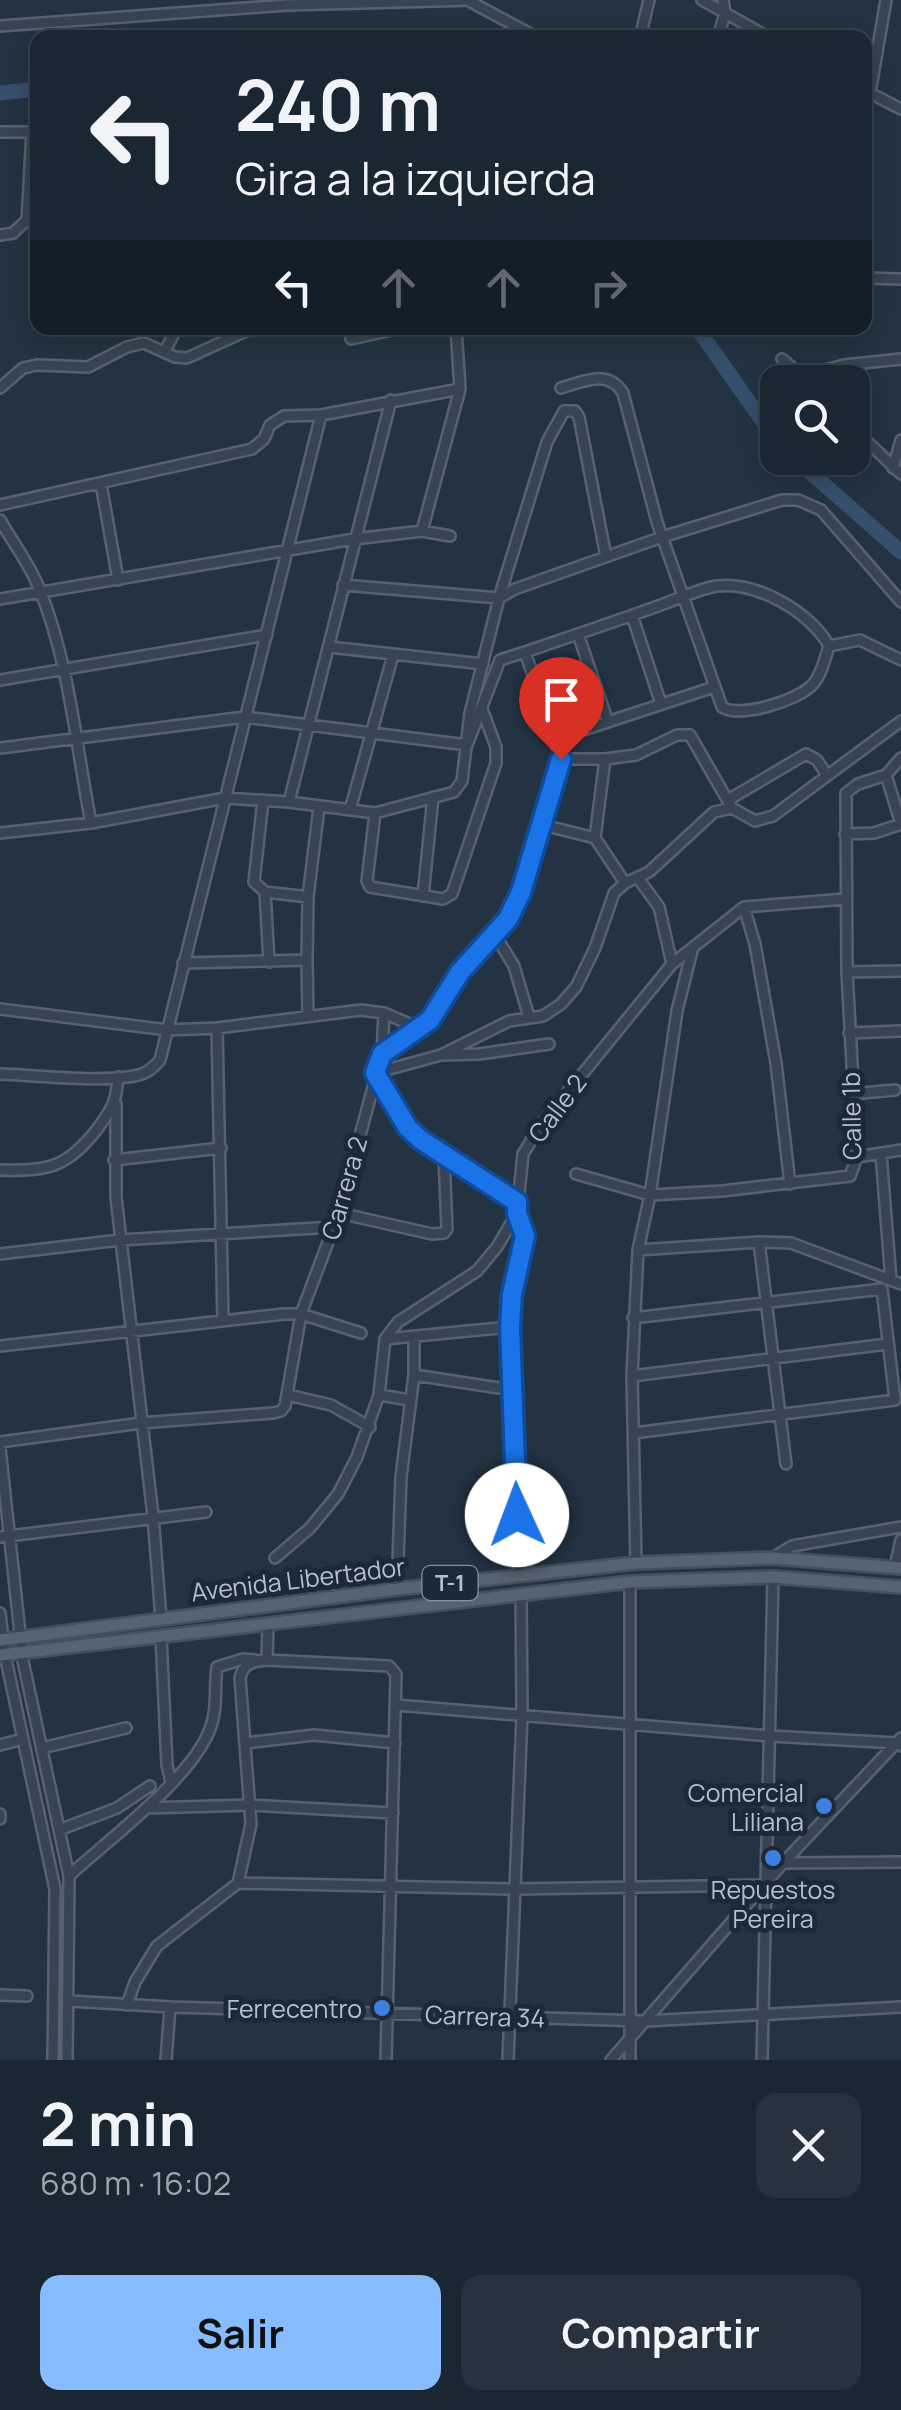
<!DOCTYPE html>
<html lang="es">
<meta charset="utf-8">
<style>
:root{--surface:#1a2632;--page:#27323e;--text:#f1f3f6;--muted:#9fa5ac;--line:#38434d;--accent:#87bcff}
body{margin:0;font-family:Manrope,sans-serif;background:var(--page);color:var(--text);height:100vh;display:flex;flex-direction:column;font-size:38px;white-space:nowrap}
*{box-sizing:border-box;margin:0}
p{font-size:32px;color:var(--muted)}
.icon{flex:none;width:55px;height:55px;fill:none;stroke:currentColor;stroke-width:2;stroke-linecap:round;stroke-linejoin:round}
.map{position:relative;height:2060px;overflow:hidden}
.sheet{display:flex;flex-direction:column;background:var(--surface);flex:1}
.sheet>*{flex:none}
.guide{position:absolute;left:30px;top:30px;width:842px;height:305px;border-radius:20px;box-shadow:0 5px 25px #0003,0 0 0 2px var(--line);background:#1a2632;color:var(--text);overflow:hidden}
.fabs{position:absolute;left:760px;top:365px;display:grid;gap:20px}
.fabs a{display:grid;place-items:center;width:110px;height:110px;border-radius:20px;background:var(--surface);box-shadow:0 5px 25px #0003,0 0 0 2px var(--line);font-size:50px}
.pin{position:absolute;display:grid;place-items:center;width:85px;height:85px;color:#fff;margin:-102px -42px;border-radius:50% 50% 50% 0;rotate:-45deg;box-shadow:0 0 10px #0007}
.pin .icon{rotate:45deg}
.me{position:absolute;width:110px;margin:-55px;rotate:358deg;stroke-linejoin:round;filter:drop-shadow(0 0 8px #0008)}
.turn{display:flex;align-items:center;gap:35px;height:210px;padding:0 40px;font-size:45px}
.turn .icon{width:130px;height:130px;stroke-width:2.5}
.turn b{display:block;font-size:70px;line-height:85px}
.lanes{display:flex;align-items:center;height:95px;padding:0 40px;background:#0003;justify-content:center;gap:50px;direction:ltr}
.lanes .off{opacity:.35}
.round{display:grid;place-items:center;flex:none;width:105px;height:105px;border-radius:20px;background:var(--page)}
.head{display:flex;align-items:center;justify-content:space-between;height:170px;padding:0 40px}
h1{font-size:60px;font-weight:700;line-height:75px}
.cta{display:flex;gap:20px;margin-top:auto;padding:20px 40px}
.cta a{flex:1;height:115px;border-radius:20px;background:var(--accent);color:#111;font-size:40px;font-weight:700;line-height:115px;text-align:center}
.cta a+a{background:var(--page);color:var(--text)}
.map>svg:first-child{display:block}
</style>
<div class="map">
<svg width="901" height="2060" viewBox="0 0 901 2060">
<rect width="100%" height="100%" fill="#233343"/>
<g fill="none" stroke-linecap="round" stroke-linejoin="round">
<path stroke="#354f6c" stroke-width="15" d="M0,93L38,89
M697,328L778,443
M794,458L901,552"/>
<g stroke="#566270" stroke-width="14">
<path id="minor" d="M702,0L770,38
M471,2L538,38
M0,26L287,5L472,0
M640,38L649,0
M718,38L725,13L723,0
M868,92L901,109
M865,107L870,93L886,0
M0,132H37
M0,235L13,233L27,220L32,132
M865,278L901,279
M351,339L401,328
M165,351L177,328
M782,359L802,376
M808,382L802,376L844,365L901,359
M0,388L23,368L37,365L88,367L127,347L144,343L175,357L187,358L253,328
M852,427L901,474
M893,468L901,440
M101,484L118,580
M0,505L252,449L264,439L270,425L284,416L321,415L460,389
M0,520C13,543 29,563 39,588C69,660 76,746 91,823
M422,531L460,389L456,328
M343,585L499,598L515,589L662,537L782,500H798L821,510L901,602
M0,599L354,539L422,531L450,536
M632,615L661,704
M578,634L608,722
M829,646L860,640L901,660
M329,647L483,664
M0,680L267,635
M556,739L714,687
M0,748L245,717L467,745L500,660L525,652C569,637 614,622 658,606C676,600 698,589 717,586C756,581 811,612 829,646C825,658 822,674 813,684C800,700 739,719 722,707L657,522L623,393C608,369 585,381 561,388
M605,759L636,755L677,735H690L732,808
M886,775L901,758
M263,800L254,882L265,892L308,897
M728,800L806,754L817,760L827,775
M289,802L391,400
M350,810L393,655
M375,813L367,881L370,887L443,899L452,894L496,763V747L482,709
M543,825L595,838L605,759H561
M0,833L91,823L225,798L289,802L375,813L454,792L462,781L470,713L499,598L547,442L564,411H575L579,417L606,557
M845,834L874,833L901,824
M595,838L625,883
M638,878L659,907L672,964
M265,892L269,962
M423,896L433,797
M744,907L755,944L776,1063L790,1184
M495,935L514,966L529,1017
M307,960L308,1016
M183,963L307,960L308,897L319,807
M847,972L901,971
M0,1009L168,1030L217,1028L361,1010L384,1013L419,1028
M217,1028L223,1321
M849,1033L900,1031
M382,1054L384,1013
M441,1055L509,1021L543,1016L561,1004L576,987L595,948L614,893L625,883L649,872L714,812L732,808L755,821L773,816L901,721
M0,1074C37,1075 109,1084 142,1074C150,1071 155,1066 160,1060L321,415
M852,1094L895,1090
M116,1104V1197L153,1516L161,1618
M881,1154L891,1280
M857,1157L901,1150
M114,1160L221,1148
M0,1170C49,1171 67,1168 98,1128C113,1107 116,1103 118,1077
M576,1174L650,1195L722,1191L850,1176L857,1157L847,972L846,793L858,784L886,775L901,824
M517,1203L421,1141L409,1128L375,1073L441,1055L479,1054L549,1044
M339,1213L432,1234L444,1233L447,1229L444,1156
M517,1213L525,1236L512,1294L510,1327L519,1575
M759,1242L786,1464
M638,1250L759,1242L791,1243L901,1284
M0,1254L120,1240L334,1227
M633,1318L882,1289L895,1400L634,1433
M385,1339L510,1327
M0,1346L284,1314H301L361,1333
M414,1375L512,1390
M632,1376L887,1344
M288,1395L331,1405L370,1427
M379,1395L410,1400
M0,1442L141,1423L273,1413L281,1411L285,1406L301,1314L339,1213L382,1054L430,1020L460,973L507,919L521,892L543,825L561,759L525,652
M0,1448L23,1661L69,1876L67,2060
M0,1537L206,1512
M774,1557L792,1546L901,1527
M275,1558L310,1528L338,1494L357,1457L379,1395L385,1339L398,1322L477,1271L497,1247L517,1213L523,1154L540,1126L672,964L744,907L846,899
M636,1563L632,1376L638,1250L650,1195L677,1011L692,951
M895,1567L901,1540
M397,1589L401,1477L414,1375V1336
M0,1613L5,1655L55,1889L53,2060
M161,1636L167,1765L171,1782
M267,1660L389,1666L396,1674L386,2060
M396,1705L770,1736L897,1743L901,1746
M246,1743L314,1735L395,1743
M0,1745L23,1739
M42,1748L126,1728
M146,1808L251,1805L393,1813
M0,1814V1819
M59,1830L117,1808L150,1786
M784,1863L901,1862
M69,1876C110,1838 191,1779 210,1729C218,1709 214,1687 217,1667L243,1659L255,1660
M238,1883L515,1889L764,1885
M0,1995L27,1996
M70,2001L170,2007L646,2021L901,2007
M127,2005L135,1982L157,1946L238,1883L251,1824L240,1678C243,1664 252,1661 267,1660L268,1624
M166,2060L170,2007
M508,2060L522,1715L521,1594
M611,2060L783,1863L901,1738
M630,2060V1582
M762,2060L773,1577"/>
</g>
<g stroke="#45505f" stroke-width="16">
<path id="major" d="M0,1640L397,1589L636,1563L773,1558L901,1568
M0,1655L630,1582L773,1577L901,1587"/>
</g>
<use href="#minor" stroke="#384453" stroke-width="9"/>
<use href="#major" stroke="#566373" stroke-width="11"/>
</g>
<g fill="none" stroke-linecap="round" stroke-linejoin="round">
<g stroke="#114b97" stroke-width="25">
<path id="route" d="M517,1515L510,1327L512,1294L525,1236L517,1213V1202L421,1140L408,1128L375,1073L382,1054L430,1020L460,972L508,919L521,892L561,759"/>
</g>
<use href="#route" stroke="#1a73e8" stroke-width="18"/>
</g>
<g fill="#3f7fe0" stroke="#1c2938" stroke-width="4">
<circle cx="824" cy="1806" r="10"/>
<circle cx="773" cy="1858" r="10"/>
<circle cx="382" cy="2008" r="10"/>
</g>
<g text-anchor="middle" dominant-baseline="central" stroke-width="10" stroke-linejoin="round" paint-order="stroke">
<rect fill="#1c2938" stroke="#8792a0" stroke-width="2.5" x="422.5" y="1566" width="55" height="34" rx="8"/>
<g font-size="22" font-weight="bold" fill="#b5bfcd">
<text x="450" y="1583">T-1</text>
</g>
<g font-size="25" fill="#b5bfcd" stroke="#1c2938">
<text transform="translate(557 1108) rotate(-53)">Calle 2</text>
<text transform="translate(851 1116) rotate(-91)">Calle 1b</text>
<text transform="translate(344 1188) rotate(-74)">Carrera 2</text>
<text transform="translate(298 1579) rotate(-7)">Avenida Libertador</text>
<text transform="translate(485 2016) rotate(2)">Carrera 34</text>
</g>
<g font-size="25" fill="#b5bfcd" stroke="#1c2938" text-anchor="end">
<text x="804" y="1792">Comercial<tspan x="804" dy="29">Liliana</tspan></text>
<text x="773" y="1889" text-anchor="middle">Repuestos<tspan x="773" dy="29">Pereira</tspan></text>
<text x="362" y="2008">Ferrecentro</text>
</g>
</g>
</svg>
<div class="fabs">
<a><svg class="icon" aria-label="search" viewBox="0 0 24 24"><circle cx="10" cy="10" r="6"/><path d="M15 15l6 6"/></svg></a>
</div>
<div class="pin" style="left:561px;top:759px;background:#d93025"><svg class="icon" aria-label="arrive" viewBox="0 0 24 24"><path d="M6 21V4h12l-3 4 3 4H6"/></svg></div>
<svg class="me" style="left:517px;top:1515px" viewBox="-20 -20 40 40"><circle r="19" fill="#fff"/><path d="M0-13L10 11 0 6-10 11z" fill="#1a73e8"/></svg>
<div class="guide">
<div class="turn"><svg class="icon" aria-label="left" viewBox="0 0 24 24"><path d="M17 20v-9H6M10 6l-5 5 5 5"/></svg><div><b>240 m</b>Gira a la izquierda</div></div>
<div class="lanes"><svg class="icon" aria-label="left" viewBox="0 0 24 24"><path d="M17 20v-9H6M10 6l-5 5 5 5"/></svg><svg class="icon off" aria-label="ahead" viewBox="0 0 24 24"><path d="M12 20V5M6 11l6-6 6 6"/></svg><svg class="icon off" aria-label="ahead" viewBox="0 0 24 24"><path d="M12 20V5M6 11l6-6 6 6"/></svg><svg class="icon off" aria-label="right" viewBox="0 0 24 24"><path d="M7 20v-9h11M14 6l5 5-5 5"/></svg></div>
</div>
</div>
<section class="sheet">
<div class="head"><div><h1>2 min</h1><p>680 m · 16:02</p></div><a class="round"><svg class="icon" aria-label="close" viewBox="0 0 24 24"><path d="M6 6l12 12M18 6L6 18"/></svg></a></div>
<div class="cta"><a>Salir</a><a>Compartir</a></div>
</section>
